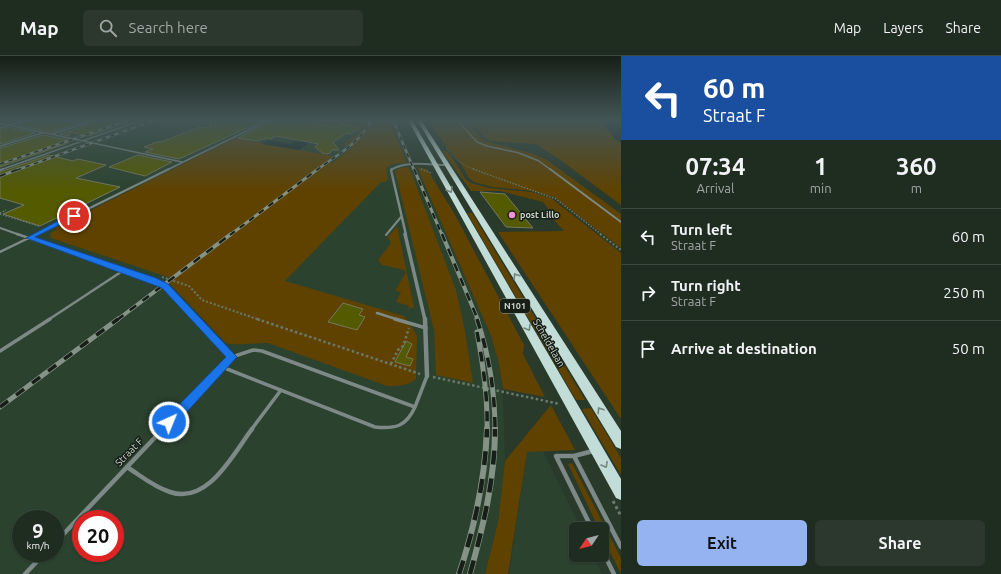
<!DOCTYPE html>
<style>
:root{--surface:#1f2c20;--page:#2c382d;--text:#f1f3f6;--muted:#a1a7a5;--line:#3c483e;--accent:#95b2f1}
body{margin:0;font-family:Ubuntu,sans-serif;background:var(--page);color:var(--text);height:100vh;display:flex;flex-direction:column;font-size:15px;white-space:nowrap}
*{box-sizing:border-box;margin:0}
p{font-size:13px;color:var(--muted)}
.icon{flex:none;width:22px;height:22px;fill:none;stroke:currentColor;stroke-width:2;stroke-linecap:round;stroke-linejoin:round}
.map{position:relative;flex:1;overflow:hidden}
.drawer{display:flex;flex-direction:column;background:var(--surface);width:380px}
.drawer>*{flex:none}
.top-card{background:#1a4fa0;color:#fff;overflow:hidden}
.needle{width:26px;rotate:235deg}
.fabs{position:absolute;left:569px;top:466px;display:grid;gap:8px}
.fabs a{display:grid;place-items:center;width:40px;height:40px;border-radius:6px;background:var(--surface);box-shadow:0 1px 3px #0004,0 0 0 1px var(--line);font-size:20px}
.speed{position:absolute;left:12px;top:454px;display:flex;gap:8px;font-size:20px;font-weight:700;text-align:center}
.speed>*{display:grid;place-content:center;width:52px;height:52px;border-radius:50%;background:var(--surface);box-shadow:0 1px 3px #0004,0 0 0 1px var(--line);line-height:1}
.speed small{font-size:10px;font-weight:400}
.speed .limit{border:6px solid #d22;background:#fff;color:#111}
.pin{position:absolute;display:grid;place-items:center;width:34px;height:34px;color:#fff;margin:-17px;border:2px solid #fff;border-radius:50%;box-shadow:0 1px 4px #0007}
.me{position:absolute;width:44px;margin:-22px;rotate:44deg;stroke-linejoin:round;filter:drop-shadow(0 0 3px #0008)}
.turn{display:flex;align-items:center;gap:14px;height:84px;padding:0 16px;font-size:18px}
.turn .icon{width:52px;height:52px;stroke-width:2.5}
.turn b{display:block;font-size:28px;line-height:34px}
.eta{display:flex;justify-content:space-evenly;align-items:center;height:68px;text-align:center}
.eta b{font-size:24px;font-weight:600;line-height:28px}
.action{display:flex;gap:8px;margin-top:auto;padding:8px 16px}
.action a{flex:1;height:46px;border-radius:6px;background:var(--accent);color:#111;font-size:16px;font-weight:600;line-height:46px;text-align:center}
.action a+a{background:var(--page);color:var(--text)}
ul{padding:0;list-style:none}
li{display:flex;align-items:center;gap:12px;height:56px;padding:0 16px;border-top:1px solid var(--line)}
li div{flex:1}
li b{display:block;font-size:15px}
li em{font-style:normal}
header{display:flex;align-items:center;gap:24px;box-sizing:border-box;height:56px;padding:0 20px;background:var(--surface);border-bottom:1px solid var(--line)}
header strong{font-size:19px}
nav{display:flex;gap:22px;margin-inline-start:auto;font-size:14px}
.search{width:280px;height:36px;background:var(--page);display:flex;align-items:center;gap:10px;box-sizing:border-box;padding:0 14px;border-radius:6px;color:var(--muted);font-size:15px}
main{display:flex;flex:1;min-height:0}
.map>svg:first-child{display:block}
</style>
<header>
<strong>Map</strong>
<div class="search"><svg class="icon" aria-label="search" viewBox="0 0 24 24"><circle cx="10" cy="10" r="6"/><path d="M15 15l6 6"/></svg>Search here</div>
<nav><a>Map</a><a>Layers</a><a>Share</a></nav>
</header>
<main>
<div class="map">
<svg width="621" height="518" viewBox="0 0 621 518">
<rect width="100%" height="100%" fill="#293a2b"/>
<path fill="#2b422e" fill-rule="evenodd" d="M0,64H396L414,106L407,107L409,111H417L491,280L498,304L503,341L505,405L498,466L485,518H0ZM21,463H55V497H21ZM81,463H115V497H81Z
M543,395L581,473H576V499H593L602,518H509L527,396Z"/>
<path fill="#5f4200" d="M315,64H369C366,75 356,83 347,90L342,89L359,77L356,71L347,68L335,70L322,69L324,67L312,65Z
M372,64H389L407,107C399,107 391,106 386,113L388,123L385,126H381L285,225L404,260L417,279L416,323C407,330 398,330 387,330L268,287C257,287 235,290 226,287L169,227L174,223L51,182L50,181L51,177L57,173L55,172L235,82L333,100L326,106L332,107L353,91L351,90C359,83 370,75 372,64Z
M428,64H464L484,85L531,97L547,104L621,158V192L554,141L533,135L493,131L474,126L469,122L460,106L448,93Z
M467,64H600L615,83L621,87V149L559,103L536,88L489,85Z
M442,95H447L455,106L466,124L471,127L489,132L532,136L551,142L621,197V363L498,176L564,175L546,155H550L543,146L500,135H471Z
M409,111L456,234L465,275L473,327L436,319L434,274L395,115L400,112Z
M417,111L427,113L454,157L524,289L523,298L545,341L503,333L498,304L491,280Z
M467,157H472L585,344H576Z
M397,170L414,251L408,253L409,250L396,246L401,236L395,235L406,216L404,214L382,209L378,204L391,187L388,181Z
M551,349L575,394L527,396L508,518H485L498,466L505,405Z
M591,352L621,402V419L582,353Z
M572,407L621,502V518L602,480V473H599L568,408Z"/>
<path fill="#17292e" d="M600,64H621V87L615,83Z
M269,84L290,88L296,84L311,86L299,94L262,88Z"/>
<path fill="#535a00" stroke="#757861" d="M30,64H89L51,76L18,69L29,66Z
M98,64H130V65L89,80L70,76L69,80L60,78L97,66Z
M211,64H264L179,103L145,96L153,93L144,91L157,86H161L200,71L210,72Z
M295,64H315L309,67L337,71L341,69H349L359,72L351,78L347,77L333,86L339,94H332L330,97L327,98L322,97L315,91L319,88L276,80L271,83L267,82L257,85L238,82L271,65L289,67Z
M8,71L35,77L0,88V74Z
M43,79L68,84V87L0,111V92Z
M49,99L73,105L78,103L106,109L76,122L120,131L40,170L3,158L24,149L0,142V116Z
M138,99L172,106L145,120L109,111Z
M480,136L505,138L533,172L506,171Z
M343,247L363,253L359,259L365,261L357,274L328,266Z
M406,285L412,288L406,301L413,303L410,310L395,306Z"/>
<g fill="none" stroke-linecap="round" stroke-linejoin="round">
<path stroke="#6a796c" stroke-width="1" stroke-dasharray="1 1" stroke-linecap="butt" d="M446,92C455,103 462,109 476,114
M421,113L422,114"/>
<path stroke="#6a796c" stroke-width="1.5" stroke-dasharray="1.5 1.5" stroke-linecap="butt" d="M421,113L431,117
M473,113L556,143L602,179
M0,157L6,154
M0,158L39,170"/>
<path stroke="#6a796c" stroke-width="2" stroke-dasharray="2 2" stroke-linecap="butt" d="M600,178L621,194
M162,221L189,230L202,244L260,264"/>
<path stroke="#6a796c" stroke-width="2.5" stroke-dasharray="2.5 2.5" stroke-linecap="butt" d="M257,263L420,318
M391,308L398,294L403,290L409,272
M433,321L560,348"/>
<path stroke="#6a796c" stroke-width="3" stroke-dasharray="3 3" stroke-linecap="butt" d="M613,445L621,460"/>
<path stroke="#7c8986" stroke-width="1.5" d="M28,64L8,69L182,106
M457,64L477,86L487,90L519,97L539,105L551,114
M0,68L8,69L0,72
M52,78L96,64
M0,90L42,77
M0,114L142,64
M167,114L269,64"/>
<path stroke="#7c8986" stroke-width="2" d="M550,113L621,166
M0,114L3,113
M0,172L20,179
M35,179L169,113
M386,179L401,161"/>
<path stroke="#7c8986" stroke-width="2.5" d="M17,178L153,224L165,230L197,264
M0,196L37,178
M377,257L399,264
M48,264L124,214"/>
<path stroke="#7c8986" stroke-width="3.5" d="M395,263L426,272
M0,295L50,263
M232,301L253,294L262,295L415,351L427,320
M222,311L375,371C395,373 406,371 415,351
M162,374L232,301L196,263
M251,374L281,334"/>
<path stroke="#7c8986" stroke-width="4.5" d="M574,400L621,491
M127,411C141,420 154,431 170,436C208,449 233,398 252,373
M592,473L556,400H574L593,395
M55,487L163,373
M602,494L614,518
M25,518L45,497"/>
<path stroke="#7c8986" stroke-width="2" d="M391,114C406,104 430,109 447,109"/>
<path stroke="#7c8986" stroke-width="2.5" d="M392,113L391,114L406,179"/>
<path stroke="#7c8986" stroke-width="3.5" d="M405,178L425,264"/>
<path stroke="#7c8986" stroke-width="4.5" d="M425,263L427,320"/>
<path fill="#c2dcd7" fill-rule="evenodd" d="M408,64H412L621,423V444L616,442Z
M417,64H421L621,375V393L616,391Z"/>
<g stroke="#859286" stroke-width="2.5">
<path id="rail-far4" d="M393,64L414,114
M0,108L129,64
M17,114L155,64
M317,114C335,100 362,86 371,64"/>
</g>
<g stroke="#859286" stroke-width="3">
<path id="rail-far3" d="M414,113L442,179
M0,120L19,113
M230,179L318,113"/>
</g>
<g stroke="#859286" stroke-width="4">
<path id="rail-far2" d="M442,178L478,264
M117,264L231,178"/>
</g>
<g stroke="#859286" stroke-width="5">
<path id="rail-far1" d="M477,263C489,299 495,336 495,374
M477,276C483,308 488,341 487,374
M0,351L118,263"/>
</g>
<g stroke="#859286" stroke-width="6">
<path id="rail" d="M459,518C475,470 485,424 487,373
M470,518C483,471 495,423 495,373"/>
</g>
<use href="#rail-far4" stroke="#171f18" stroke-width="1.5" stroke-dasharray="4.5" stroke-linecap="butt"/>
<use href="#rail-far3" stroke="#171f18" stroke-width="2" stroke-dasharray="6" stroke-linecap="butt"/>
<use href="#rail-far2" stroke="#171f18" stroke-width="2.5" stroke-dasharray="8" stroke-linecap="butt"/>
<use href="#rail-far1" stroke="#171f18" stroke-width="3.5" stroke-dasharray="10" stroke-linecap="butt"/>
<use href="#rail" stroke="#171f18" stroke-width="4.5" stroke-dasharray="14" stroke-linecap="butt"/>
</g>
<defs><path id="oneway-chevron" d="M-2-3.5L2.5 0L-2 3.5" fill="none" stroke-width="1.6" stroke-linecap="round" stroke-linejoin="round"/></defs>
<g stroke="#758781">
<use href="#oneway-chevron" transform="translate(450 134) rotate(60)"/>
<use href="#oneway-chevron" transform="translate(516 220) rotate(-122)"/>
<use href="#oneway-chevron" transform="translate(528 272) rotate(60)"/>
<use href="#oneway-chevron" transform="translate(600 354) rotate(-122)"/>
<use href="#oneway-chevron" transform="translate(605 409) rotate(60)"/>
</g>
<linearGradient id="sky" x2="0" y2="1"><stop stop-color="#172018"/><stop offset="0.47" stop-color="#435555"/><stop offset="1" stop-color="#435555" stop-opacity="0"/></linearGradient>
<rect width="621" height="136" fill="url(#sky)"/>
<path fill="#1a73e8" stroke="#114b97" d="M71,158L77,160L35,181L156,222L168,228L237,301L174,370L169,371L165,370L163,366L165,363L226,301L162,232L26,182Z"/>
<circle fill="#f491d4" stroke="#171f18" stroke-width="1.5" cx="512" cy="159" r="4"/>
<g text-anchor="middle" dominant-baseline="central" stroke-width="3" stroke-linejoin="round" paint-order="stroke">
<g font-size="9" font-weight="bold" fill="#cbd6cc" stroke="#171f18" text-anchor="start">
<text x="520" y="159">post Lillo</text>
</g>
<rect fill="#171f18" stroke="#959f96" stroke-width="1" x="500" y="243" width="30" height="14" rx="3"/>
<g font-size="9" font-weight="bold" fill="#cbd6cc">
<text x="515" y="250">N101</text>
</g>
<g font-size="10" fill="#cbd6cc" stroke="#171f18">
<text transform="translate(549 287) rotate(60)">Scheldelaan</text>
<text transform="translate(129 396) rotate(-46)">Straat F</text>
</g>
</g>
</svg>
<div class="fabs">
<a><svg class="needle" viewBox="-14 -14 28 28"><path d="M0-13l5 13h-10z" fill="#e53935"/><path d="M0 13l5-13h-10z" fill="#a1a7a5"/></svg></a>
</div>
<div class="speed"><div>9<small>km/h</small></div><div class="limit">20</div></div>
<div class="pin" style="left:74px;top:160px;background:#d93025"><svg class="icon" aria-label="arrive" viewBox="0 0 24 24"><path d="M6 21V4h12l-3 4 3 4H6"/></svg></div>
<svg class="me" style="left:169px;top:366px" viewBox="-20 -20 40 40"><circle r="17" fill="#1a73e8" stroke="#fff" stroke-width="3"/><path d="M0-11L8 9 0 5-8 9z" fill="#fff"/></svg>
</div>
<section class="drawer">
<div class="top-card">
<div class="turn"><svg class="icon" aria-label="left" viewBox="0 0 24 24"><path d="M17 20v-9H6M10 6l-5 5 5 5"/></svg><div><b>60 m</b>Straat F</div></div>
</div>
<div class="eta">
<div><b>07:34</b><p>Arrival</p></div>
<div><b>1</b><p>min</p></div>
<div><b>360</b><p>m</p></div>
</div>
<ul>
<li><svg class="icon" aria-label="left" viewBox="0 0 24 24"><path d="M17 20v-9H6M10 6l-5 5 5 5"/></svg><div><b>Turn left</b><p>Straat F</p></div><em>60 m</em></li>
<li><svg class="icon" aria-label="right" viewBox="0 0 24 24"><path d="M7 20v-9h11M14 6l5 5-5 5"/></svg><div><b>Turn right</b><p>Straat F</p></div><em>250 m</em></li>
<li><svg class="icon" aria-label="arrive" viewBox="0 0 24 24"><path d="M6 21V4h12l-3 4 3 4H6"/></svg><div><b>Arrive at destination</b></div><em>50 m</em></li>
</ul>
<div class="action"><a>Exit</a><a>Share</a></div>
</section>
</main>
